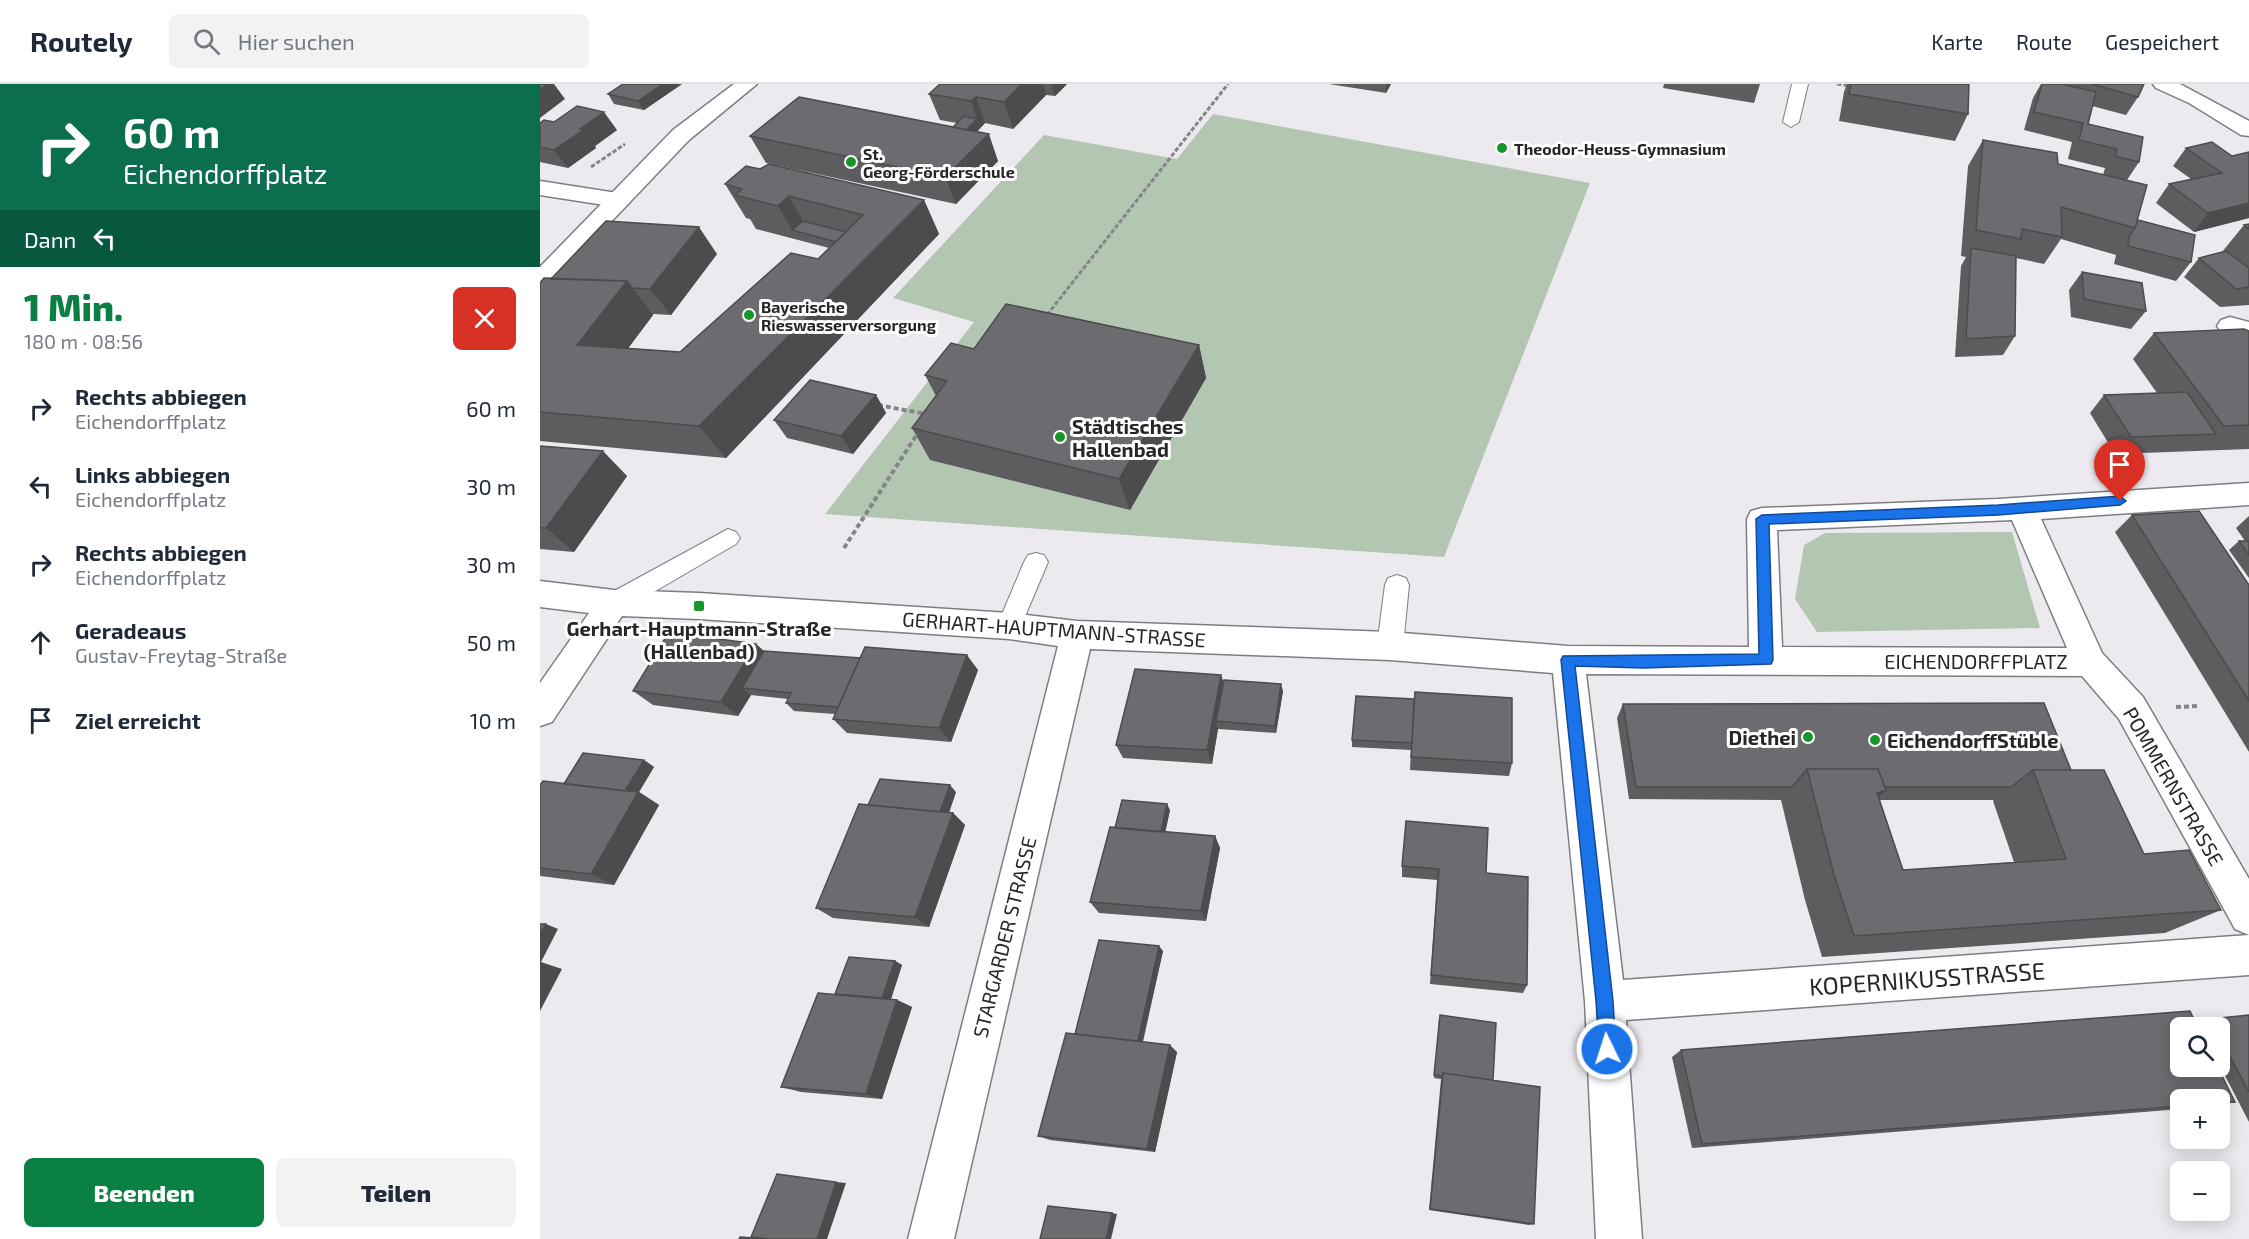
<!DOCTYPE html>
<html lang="de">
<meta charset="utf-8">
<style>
:root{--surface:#fff;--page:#f2f2f3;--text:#1f2937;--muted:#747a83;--line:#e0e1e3;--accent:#0b8043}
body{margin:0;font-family:"Exo 2",sans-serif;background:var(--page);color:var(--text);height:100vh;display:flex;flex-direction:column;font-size:22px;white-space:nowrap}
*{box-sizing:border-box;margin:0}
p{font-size:20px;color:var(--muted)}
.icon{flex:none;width:33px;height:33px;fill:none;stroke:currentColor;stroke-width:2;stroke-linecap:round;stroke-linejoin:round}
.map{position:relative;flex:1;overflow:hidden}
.drawer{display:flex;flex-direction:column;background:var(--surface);width:540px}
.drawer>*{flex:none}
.top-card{background:#0b6e4f;color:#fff;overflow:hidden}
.fabs{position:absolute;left:1630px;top:933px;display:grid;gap:12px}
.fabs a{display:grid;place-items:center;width:60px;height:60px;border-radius:9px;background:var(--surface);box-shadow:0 3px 15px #0003;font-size:30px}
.pin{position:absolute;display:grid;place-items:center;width:51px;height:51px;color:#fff;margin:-62px -26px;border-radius:50% 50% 50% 0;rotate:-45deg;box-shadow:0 0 6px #0007}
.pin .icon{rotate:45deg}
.me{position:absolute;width:66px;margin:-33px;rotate:356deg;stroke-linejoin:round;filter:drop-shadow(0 0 4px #0008)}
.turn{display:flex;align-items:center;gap:21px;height:126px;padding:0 24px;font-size:27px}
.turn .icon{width:78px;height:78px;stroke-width:2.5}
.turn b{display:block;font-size:42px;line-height:51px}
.then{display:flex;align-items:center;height:57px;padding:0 24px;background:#0003;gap:12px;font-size:22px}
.round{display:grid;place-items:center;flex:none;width:63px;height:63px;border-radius:9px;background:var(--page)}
.head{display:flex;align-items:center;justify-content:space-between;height:102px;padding:0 24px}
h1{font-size:36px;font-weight:800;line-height:45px;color:var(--accent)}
.cta{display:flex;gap:12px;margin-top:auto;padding:12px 24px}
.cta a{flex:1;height:69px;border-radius:9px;background:var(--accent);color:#fff;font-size:24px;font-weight:800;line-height:69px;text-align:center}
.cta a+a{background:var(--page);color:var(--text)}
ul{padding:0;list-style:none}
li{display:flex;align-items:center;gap:18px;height:78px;padding:0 24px}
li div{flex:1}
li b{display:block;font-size:22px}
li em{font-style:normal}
header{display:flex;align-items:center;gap:36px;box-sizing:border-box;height:84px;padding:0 30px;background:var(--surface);border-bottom:2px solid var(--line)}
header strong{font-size:28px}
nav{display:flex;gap:33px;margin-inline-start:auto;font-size:21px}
.search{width:420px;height:54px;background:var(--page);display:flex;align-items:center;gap:15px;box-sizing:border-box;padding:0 21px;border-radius:9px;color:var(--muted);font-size:22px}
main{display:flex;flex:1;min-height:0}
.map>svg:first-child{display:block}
</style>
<header>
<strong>Routely</strong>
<div class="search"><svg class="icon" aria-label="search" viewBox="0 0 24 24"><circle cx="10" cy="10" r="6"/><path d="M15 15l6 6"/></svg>Hier suchen</div>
<nav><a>Karte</a><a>Route</a><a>Gespeichert</a></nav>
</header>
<main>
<section class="drawer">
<div class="top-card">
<div class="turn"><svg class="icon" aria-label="right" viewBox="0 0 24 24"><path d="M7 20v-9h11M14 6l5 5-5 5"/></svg><div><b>60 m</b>Eichendorffplatz</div></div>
<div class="then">Dann<svg class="icon" aria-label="left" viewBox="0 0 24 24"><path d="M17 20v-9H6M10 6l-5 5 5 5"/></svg></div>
</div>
<div class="head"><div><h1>1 Min.</h1><p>180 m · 08:56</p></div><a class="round" style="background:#d93025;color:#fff"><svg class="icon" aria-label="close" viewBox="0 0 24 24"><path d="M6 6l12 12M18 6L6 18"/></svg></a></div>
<ul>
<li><svg class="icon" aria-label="right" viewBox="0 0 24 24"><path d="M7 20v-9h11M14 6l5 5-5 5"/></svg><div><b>Rechts abbiegen</b><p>Eichendorffplatz</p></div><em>60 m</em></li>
<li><svg class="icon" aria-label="left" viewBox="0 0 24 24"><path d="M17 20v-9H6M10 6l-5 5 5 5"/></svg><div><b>Links abbiegen</b><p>Eichendorffplatz</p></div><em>30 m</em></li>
<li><svg class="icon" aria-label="right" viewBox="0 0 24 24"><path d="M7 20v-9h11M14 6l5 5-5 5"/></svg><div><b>Rechts abbiegen</b><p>Eichendorffplatz</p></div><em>30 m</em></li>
<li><svg class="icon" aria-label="ahead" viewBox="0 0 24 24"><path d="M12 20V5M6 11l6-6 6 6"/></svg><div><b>Geradeaus</b><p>Gustav-Freytag-Straße</p></div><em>50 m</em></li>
<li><svg class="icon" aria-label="arrive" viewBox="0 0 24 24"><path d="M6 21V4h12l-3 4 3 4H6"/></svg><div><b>Ziel erreicht</b></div><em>10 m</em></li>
</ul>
<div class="cta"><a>Beenden</a><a>Teilen</a></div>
</section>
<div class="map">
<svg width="1709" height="1155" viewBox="0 0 1709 1155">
<rect width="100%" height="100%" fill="#eceaef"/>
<path fill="#b3c6b2" d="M673,30L1050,99L904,473L285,430L434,238L353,214L504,51L637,75Z
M1472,448L1500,544L1277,548L1255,515L1264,461L1285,449Z"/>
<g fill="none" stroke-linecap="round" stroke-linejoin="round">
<g stroke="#7f7d82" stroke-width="2">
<path id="lane" d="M1252,0H1268L1259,38L1251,43L1243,38Z
M188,445L196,448L200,454L196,460L83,526L74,529L65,526L62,519L65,512Z
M496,469L504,471L508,478L481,542L478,549L469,552L460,549L457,542L484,478L488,471Z
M857,491L866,494L869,501L863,562L859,569L850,573L841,569L837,562L845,501L848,494Z"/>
</g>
<g stroke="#7f7d82" stroke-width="3">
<path id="street" d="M1613,0H1640L1709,37V52L1701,51L1649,19L1616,4Z
M0,97L77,109L85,111L88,116L85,121L77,123L0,111Z
M1690,233L1709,238V256L1681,248L1677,242L1681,236Z
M1709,399V421L1501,435L1562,569L1603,613L1709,795V851L1695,845L1579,635L1542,592L1046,590L1083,896L1709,851V891L1086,936L1102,1155H1056L1045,917L1013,589L850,576L550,565L414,1155H368L518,562L469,555L159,535L82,532L12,638L0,642V599L49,529L0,523V497L74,506L159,509L469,529L537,537L850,548L1028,562L1209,563L1207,435L1211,427L1222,424L1458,415ZM1472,436L1527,564L1242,563L1237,446Z"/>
</g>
<g stroke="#7f7d82" stroke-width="3">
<path id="secondary" d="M194,0H217L149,56L9,203L0,205V183L133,46Z"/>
</g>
<path stroke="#858487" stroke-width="3" stroke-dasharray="4.5 2" stroke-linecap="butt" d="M1297,0L1311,2
M51,83L85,60
M507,231L688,0"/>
<path stroke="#858487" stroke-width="4" stroke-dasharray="5 3" stroke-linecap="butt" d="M338,321L386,330
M304,464L379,347
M1636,623L1659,622"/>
<use href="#lane" fill="#fff" fill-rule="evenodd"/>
<use href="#street" fill="#fff" fill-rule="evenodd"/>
<use href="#secondary" fill="#fff" fill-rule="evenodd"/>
</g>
<path fill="#5d5c5f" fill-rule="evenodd" d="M83,0H142L104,26L74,20L68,10Z
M400,0H527L515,12L506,11L473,45L445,39L437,48L458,77L416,120L226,79L210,52L413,43L417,39L400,36L389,10Z
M789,0H851L846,9Z
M1124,0H1220L1214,19L1123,4Z
M1307,0H1426L1428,30L1415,57L1299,37L1304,8Z
M1501,0H1604L1598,13L1586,31L1552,22L1548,40L1599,78L1587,96L1598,136L1651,178L1636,197L1574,180L1576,171L1521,155L1504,180L1476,174L1475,252L1463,271L1415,273L1421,182L1426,173L1421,172L1428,82L1443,56L1518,80L1563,91L1565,84L1528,75L1532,58L1484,46L1493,14Z
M14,38L77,46L55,62L56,64L28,84L0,78V39Z
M1646,64L1692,72L1709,134L1654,148L1616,119L1629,100L1651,95L1633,82Z
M220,85L384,116L399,150L186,374L0,357V199L11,195L177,170L131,231L113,230V231L88,264L140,268L278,175L289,164L216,145L210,135L206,134L185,100Z
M1709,140V221L1680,223L1644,193L1659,174L1682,168L1704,141Z
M1542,188L1606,227L1591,245L1531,233L1529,206Z
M1709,247V365L1575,370L1550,329L1564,311L1617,309L1593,275L1614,249Z
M659,261L666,294L590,426L390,376L372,344L396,312L385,291L434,265Z
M336,311L346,329L313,370L247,354L234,336Z
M0,362L87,392L34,468L0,465Z
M1592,431L1709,501V668L1575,448Z
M1709,432V494L1689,466L1699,457H1705L1696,444Z
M216,560L224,567L438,586L411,658L307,649L293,635L295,630L254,627L246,619L248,615L211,611L198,632L113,621L93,607Z
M684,598L743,607L736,649L678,645L672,680L583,674L576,661Z
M874,615L972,679L969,692L870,686L871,666L812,663V656Z
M1083,620L1531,686L1604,770L1681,826L1625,849L1282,873L1265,816L1241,716L1089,715L1077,634ZM1340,716H1454L1453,717L1474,778L1363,786Z
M104,676L114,683L99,708L119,721L74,801L0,792V701L24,700Z
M416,708L409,729H413L425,741L389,843L293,834L276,824L328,721Z
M630,726L625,748L675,752L680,764L666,837L559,829L550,818L575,744Z
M862,782L946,789L987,901L983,909L890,900L897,796L862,793Z
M623,867L603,958L637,968L615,1068L510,1056L498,1052L535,950Z
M355,877L362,881L351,915L357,916L372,923L342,1015L261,1008L241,1003L295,910Z
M1650,927L1658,944H1641V982H1677L1695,1018L1680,1021V1016H1641V1025L1152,1064L1132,973L1141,966Z
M1709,931V1038L1680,982V944H1660L1657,939L1670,935Z
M899,935L994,1140L989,1141L889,1126L901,995L894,994Z"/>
<path fill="#4c4b4e" d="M8,0H14L25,15L0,34V6Z
M123,0H142L104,26L98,17Z
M477,0H503L506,11L473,45L464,18Z
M511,0H527L515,12Z
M846,0H851L846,9Z
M436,13L445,39L416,68L413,58L437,35L431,17Z
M64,28L77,46L55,62L56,64L28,84L14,66L40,45Z
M449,50L458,77L416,120L405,93Z
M249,112L268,146H252L238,122Z
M384,116L399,150L186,374L159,342Z
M1709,119V134L1654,148L1668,129Z
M159,143L177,170L131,231L110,205Z
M87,197L113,231L66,294L37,261Z
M659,261L666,294L590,426L579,395Z
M336,311L346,329L313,370L301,352Z
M63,367L87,392L34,468L6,444Z
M216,560L232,575L202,604L211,611L198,632L181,618Z
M427,571L438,586L411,658L399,644Z
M681,591L686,605L676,637L678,645L672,680L667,666Z
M741,600L743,607L736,649L735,642Z
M104,676L114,683L99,708L119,721L74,801L51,790L82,711Z
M410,701L416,708L405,739L398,733Z
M1346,706L1315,736L1337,709Z
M627,720L630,726L623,759L619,753Z
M413,729L425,741L389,843L375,833Z
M675,752L680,764L666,837L661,827Z
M6,840L18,845L1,878L22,885L0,927V850Z
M619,862L623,867L601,963L597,960Z
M355,877L362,881L349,921L341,917Z
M357,916L372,923L342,1015L326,1010Z
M630,961L637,968L615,1068L607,1065Z
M296,1098L306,1099L287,1155H277Z
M572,1129L577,1130L571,1155H566Z"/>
<path fill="#6c6b6f" stroke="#4c4b4e" stroke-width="1.5" d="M0,0H8L0,6Z
M83,0H123L98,17L68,10Z
M400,0H482L464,18L436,13L431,17L389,10Z
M1311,0H1429L1428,30L1309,10Z
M1502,0H1522L1556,8L1548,40L1603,53L1599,78L1575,72L1577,65L1539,56L1543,39L1494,28Z
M1552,0H1604L1598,13Z
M259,13L449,50L405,93L210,52Z
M37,22L64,28L40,45L43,46L14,66L0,63V39L4,36L14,38Z
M424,32L437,35L426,46L413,43Z
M1443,56L1517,69L1518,80L1607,101L1595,144L1521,123L1522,153L1482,145L1481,155L1436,146Z
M1672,58L1692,72L1709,68V119L1668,129L1629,100L1682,89L1646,64Z
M229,80L384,116L159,342L0,328V199L4,194L87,197L37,261L140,268L251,169L278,175L323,131L249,112L238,122L195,111L202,105L185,100L206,82L220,85Z
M1598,136L1655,151L1651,178L1588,162L1589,153L1595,144Z
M66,137L159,143L110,205L92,204L87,197L11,195Z
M263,137L306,148L296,158L252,146Z
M1709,140V145L1704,141Z
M1431,164L1476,172L1475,252L1426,255Z
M1686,167L1709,184V203L1696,205L1659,174Z
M1542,188L1602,199L1606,227L1544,215Z
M466,220L659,261L579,395L372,344L407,297L385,291L411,259L434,265Z
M1704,245L1709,247V341L1684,342L1614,249Z
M270,296L336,311L301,352L234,336Z
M1647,308L1676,350L1591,353L1564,311Z
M0,362L63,367L6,444H0Z
M1659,427L1709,501V617L1592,431Z
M1699,457H1709V471Z
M129,548L216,560L181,618L93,607Z
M325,563L427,571L399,644L293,635Z
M224,567L320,574L298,623L246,619L251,609L202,604Z
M595,585L681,591L667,666L576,661Z
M684,596L741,600L735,642L676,637Z
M875,608L972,614V679L871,673Z
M816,612L874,615L872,659L812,656Z
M1504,619L1531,686H1493L1471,703H1345L1338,685H1267L1252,703H1096L1083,620Z
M43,669L104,676L85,707L24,700Z
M1267,685H1338L1346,706L1337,709L1363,786L1526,775L1493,686H1564L1604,770L1649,766L1681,826L1314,852L1294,791Z
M340,695L410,701L400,728L328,721Z
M3,697L98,708L51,790L0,784V701Z
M582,716L627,720L621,748L575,744Z
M319,720L413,729L375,833L276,824Z
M866,737L948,744L946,789L988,793L987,901L891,891L899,785L862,782Z
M570,743L675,752L661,827L550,818Z
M0,840H6L0,850Z
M559,856L619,862L598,957L535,950Z
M309,873L355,877L342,914L295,910Z
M278,909L357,916L326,1010L241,1003Z
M1650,927L1658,944H1641V982H1677L1695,1018L1680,1019V1016H1641V1022L1162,1060L1141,966Z
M900,931L956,939L953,996L903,989L902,992L894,991Z
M1709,931V1008L1680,954V944H1675L1670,935Z
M526,949L630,961L607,1065L498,1052Z
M903,989L1000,1003L994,1140L890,1125Z
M237,1090L296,1098L277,1155H230L211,1153Z
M508,1122L572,1129L566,1155H500Z
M200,1153L227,1155H199Z"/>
<path fill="#1a73e8" stroke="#114b97" stroke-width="1.5" d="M1580,412L1586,417L1580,421L1458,431L1229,440L1233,576L1231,580L1103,584L1035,582L1073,917L1076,965L1073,971L1067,973L1061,971L1059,965L1056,917L1021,576L1023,572L1219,570L1216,435L1222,431L1458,421Z"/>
<g fill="#17972a" stroke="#fff" stroke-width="2">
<circle cx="962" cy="64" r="6"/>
<circle cx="311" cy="78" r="6"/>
<circle cx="209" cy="231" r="6"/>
<circle cx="520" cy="353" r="6"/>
<rect x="153" y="516" width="12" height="12" rx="3"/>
<circle cx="1268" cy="653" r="6"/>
<circle cx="1335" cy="656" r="6"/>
</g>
<g text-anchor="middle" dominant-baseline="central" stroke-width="6" stroke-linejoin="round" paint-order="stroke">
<g font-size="16" font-weight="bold" fill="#262628" stroke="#fff" text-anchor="start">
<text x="974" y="64">Theodor-Heuss-Gymnasium</text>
<text x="323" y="69">St.<tspan x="323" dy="18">Georg-Förderschule</tspan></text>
<text x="221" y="222">Bayerische<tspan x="221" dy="18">Rieswasserversorgung</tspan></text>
</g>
<g font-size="20" font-weight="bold" fill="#262628" stroke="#fff" text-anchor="start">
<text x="532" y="342">Städtisches<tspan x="532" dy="23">Hallenbad</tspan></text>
<text x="159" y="544" text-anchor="middle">Gerhart-Hauptmann-Straße<tspan x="159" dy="23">(Hallenbad)</tspan></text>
<text x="1256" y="653" text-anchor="end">Diethei</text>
<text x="1347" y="656">EichendorffStüble</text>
</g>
<g font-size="20" fill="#262628" stroke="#fff">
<text transform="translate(514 545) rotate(4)">GERHART-HAUPTMANN-STRASSE</text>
<text x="1436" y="577">EICHENDORFFPLATZ</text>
<text transform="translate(1634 702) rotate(60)">POMMERNSTRASSE</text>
<text transform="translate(464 853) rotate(-76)">STARGARDER STRASSE</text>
</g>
<g font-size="24" fill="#262628" stroke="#fff">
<text transform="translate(1387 894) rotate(-4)">KOPERNIKUSSTRASSE</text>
</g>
</g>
</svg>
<div class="fabs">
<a><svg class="icon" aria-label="search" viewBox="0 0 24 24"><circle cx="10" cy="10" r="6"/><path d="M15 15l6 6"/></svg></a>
<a>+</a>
<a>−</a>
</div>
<div class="pin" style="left:1580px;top:417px;background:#d93025"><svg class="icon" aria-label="arrive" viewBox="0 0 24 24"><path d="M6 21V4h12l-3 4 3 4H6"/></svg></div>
<svg class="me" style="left:1067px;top:965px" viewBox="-20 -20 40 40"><circle r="17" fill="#1a73e8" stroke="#fff" stroke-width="3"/><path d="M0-11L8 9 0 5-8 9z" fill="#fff"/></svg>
</div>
</main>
